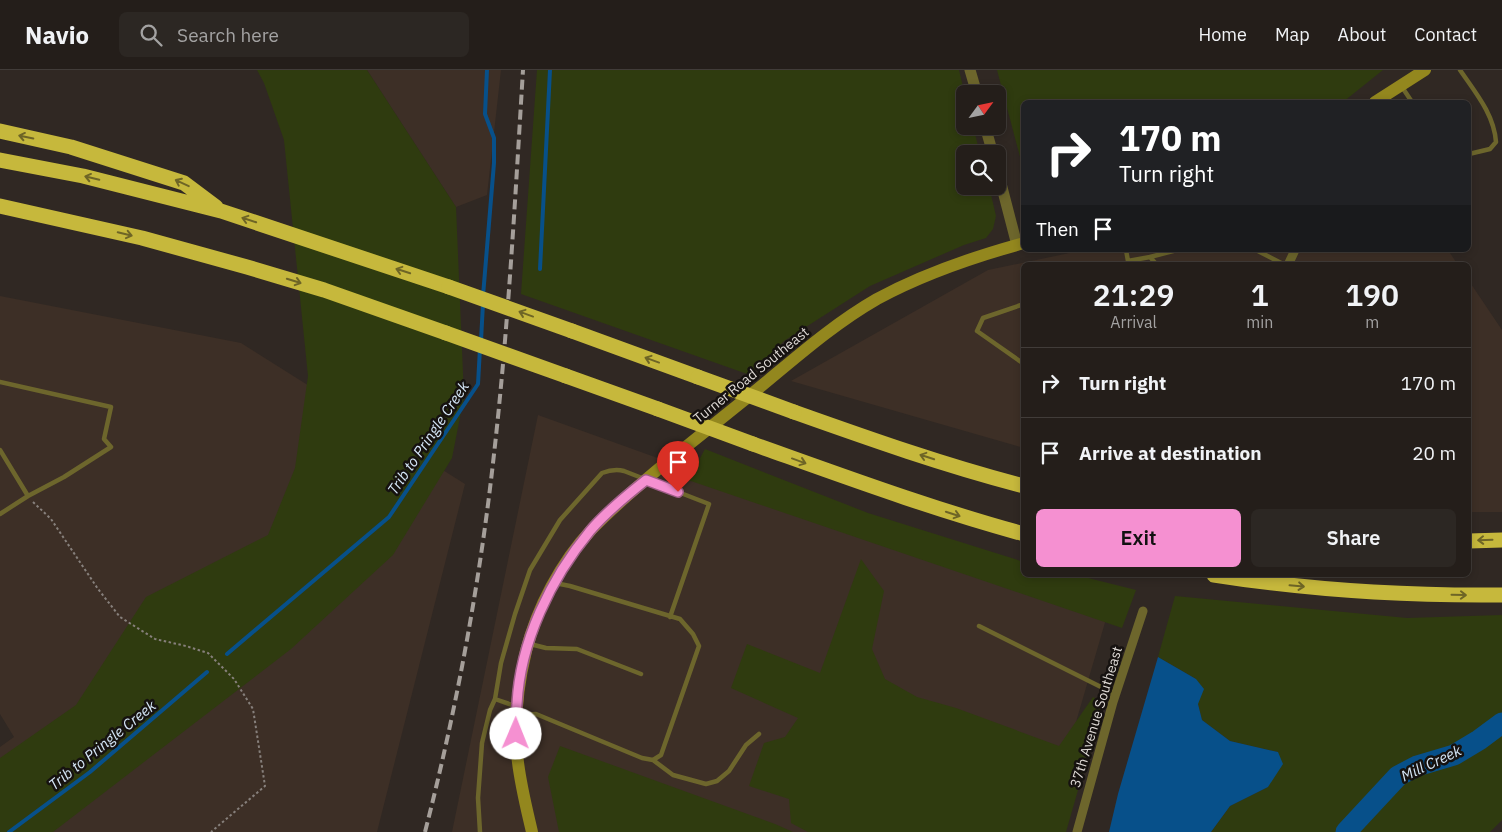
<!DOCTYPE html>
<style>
:root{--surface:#241e1a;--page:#2c2723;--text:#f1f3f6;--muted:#a3a2a2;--line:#413c39;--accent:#f590d1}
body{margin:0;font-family:"IBM Plex Sans",sans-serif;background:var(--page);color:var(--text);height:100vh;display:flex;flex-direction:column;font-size:19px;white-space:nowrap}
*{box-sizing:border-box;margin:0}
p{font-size:16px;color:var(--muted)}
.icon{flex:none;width:28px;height:28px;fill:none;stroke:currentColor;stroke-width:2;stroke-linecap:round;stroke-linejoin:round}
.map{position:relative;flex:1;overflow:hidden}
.details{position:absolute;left:1021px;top:192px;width:450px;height:315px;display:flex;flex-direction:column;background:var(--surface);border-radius:8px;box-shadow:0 2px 8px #0003,0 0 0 1px var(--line)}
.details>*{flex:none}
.top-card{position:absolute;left:1021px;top:30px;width:450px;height:152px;border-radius:8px;box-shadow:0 2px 8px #0003,0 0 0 1px var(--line);background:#202124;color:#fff;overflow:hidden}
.needle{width:32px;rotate:57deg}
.buttons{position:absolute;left:956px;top:15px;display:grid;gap:10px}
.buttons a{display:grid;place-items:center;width:50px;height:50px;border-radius:8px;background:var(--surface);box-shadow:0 2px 8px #0003,0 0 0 1px var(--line);font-size:25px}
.pin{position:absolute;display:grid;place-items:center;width:42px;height:42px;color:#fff;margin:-51px -21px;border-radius:50% 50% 50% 0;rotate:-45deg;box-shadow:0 0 5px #0007}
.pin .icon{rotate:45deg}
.me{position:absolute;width:55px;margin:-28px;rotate:1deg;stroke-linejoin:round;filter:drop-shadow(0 0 4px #0008)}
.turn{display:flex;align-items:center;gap:18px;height:105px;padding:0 15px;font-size:22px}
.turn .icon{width:65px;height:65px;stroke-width:2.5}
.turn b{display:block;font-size:35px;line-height:42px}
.then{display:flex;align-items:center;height:48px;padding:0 15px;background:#0003;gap:10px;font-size:19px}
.eta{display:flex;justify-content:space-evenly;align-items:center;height:85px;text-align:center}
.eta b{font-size:30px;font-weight:600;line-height:35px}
.cta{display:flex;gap:10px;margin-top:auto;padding:10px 15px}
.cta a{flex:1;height:58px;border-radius:8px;background:var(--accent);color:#111;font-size:20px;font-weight:600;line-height:58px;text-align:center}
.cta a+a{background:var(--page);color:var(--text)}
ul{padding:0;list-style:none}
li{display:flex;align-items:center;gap:15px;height:70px;padding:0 15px;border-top:1px solid var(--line)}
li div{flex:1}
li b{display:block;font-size:19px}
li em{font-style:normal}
header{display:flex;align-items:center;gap:30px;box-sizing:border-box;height:70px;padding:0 25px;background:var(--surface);border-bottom:1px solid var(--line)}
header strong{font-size:24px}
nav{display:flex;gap:28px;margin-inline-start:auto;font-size:18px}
.search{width:350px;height:45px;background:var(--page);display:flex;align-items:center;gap:12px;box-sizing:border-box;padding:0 18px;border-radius:8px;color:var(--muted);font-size:19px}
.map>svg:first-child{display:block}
</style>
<header>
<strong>Navio</strong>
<div class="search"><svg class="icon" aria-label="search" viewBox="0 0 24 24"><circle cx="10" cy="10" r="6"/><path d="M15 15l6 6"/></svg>Search here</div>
<nav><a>Home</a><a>Map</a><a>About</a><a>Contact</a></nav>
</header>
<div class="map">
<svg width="1502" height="762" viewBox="0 0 1502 762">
<rect width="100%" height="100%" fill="#302823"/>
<path fill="#3d2f26" d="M367,0H501L487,125L456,137Z
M1084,180H1448L1458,195H1024V378L791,311L988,200Z
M1469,211L1502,260V442H1469Z
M0,226L241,273L465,414L377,762H0V677L14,667L0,644Z
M538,345L1106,549L1044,762H452Z"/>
<path fill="#2f3b0f" d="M257,0H367L456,137L464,327L452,388L393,485L291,579L53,762H0V688L76,635L146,527L268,465L295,398L308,306L284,70L264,13Z
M537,0H959L965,25V56H973L980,84H965V116H989L996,146L993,159L986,168L964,175L870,216L784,271L750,305L521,224Z
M997,0H1383L1343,32H1024V102Z
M705,379L868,443L1024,492V505H1076L1136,520L1122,558L688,410Z
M861,489L884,521L872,579L885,609L917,627L956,638L1059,676L1093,627L1103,633L1066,762H808L791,753L789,729L749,716L764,673L785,667L798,648L731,618L747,574L820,603Z
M1175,526L1407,548L1502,545V750L1490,762H1211L1230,736L1268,717L1278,682L1230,671L1202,650L1198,634L1196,609L1158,587Z
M560,676L775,754L793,762H559L548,707Z"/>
<path fill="#07508a" d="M1158,587L1196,609L1204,619L1198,634L1202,650L1230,671L1278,682L1283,694L1268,717L1230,736L1211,762H1109L1118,724Z"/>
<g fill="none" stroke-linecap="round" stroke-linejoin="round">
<path stroke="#07508a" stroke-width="4" d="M540,199L550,0
M483,226L494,93V68L485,44L487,0
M481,271L483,233
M227,584L389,447L478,314L480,278
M9,762L90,702L207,602"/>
<path stroke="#07508a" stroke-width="21" d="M1346,762L1398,706L1417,696L1454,685L1479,670L1502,653"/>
<path stroke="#87807c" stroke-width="2" stroke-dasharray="2.5 2.5" stroke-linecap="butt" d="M33,432L51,449L98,519L120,547L155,569L186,576L208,583L234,609L253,639L265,716L211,762"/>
<path stroke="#6d662c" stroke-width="4.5" d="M1460,0C1475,22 1494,44 1496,72L1490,79L1469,84
M1402,17L1412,32
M1126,180L1128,191L1150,187L1157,195
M1256,180L1285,195
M1150,187L1177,180
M1024,234L983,248L977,261L1024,294
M0,312L111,337L104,369L111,377L64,407L28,426
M0,380L28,426L0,444
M979,556L1115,624
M530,574L546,578L577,579L641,604
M495,629L515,636
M518,645L536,644L642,688L653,690L661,685L699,576L693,564L680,549L570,516L555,513
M653,690L673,705L706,714L717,711L729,701L746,675L759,664
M480,762L478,728L482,673L490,640L495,629L501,593L515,544L530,500L560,450L602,403C610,400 616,399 624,401L709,434L670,547"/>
<path stroke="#6d662c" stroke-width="9" d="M1288,195L1295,180
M1077,762L1113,632L1143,541"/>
<path stroke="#6d662c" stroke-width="11" d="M970,0L977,24
M985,56L993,84
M998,102L1017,175"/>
<path stroke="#93871e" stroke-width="12" d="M1375,32L1425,0
M532,762C526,736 519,709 517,683C514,649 518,614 526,581C537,538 561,492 592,459C614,436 638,416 662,396C691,373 719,350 748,327C790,293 830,256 877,229C923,204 973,187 1024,173"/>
<path stroke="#c6b83c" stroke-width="15" d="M0,61L71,77L184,113L216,137
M0,90L83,106L221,141L449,217
M0,136L142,168L247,197L324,220L446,263
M572,261L698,307
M566,306L658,339
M794,342C870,369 946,396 1024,416
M753,374C843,406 932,439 1024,464
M1469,471L1502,470
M1214,505C1309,520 1405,526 1502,525"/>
<path stroke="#a59f9a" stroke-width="4" stroke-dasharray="10 5" stroke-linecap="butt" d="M425,762C456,641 479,517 493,393C508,263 515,131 523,0"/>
<path stroke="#c6b83c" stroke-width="15" d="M449,217L572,261
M446,263L566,306
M698,307L794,342
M658,339L753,374"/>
</g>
<defs><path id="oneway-shaft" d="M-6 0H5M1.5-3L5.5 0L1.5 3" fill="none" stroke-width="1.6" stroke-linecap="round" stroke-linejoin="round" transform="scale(1.25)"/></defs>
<g stroke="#6e6526">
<use href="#oneway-shaft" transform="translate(26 67) rotate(-168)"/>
<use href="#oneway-shaft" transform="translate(92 108) rotate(-167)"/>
<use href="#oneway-shaft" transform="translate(182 113) rotate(-155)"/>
<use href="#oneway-shaft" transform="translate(249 150) rotate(-162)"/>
<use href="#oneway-shaft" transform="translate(125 164) rotate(14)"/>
<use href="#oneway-shaft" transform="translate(403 201) rotate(-162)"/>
<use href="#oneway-shaft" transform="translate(294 211) rotate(17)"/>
<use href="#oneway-shaft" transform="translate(526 244) rotate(-160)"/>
<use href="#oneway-shaft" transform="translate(652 290) rotate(-160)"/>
<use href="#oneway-shaft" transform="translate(927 387) rotate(-162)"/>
<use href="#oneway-shaft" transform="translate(799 391) rotate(20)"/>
<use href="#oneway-shaft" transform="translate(953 444) rotate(18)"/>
<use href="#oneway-shaft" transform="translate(1485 470) rotate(178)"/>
<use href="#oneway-shaft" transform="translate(1297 516) rotate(5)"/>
<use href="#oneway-shaft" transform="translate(1459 525) rotate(1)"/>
</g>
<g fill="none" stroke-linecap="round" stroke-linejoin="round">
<g stroke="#9f5e88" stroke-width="12">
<path id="route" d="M516,664C517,654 516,644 517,634C520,572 551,508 590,461C606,442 627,425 646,410L678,422"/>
</g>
<use href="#route" stroke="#f590d1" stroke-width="9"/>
</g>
<g text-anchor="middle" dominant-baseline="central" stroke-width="5" stroke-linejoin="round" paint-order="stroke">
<g font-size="14" fill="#ddd8d4" stroke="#161210">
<text transform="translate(751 305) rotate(-39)">Turner Road Southeast</text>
<text transform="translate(1096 647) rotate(-73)">37th Avenue Southeast</text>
</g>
<g font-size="15" font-style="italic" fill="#d5e6f7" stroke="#161210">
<text transform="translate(428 368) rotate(-56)">Trib to Pringle Creek</text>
<text transform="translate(102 675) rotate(-39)">Trib to Pringle Creek</text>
<text transform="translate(1431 693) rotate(-25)">Mill Creek</text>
</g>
</g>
</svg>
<div class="buttons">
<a><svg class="needle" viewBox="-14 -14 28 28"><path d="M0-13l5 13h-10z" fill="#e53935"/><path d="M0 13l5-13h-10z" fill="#a3a2a2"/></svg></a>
<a><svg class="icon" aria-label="search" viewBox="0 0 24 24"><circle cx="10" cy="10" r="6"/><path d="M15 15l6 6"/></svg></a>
</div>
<div class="pin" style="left:678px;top:422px;background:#d93025"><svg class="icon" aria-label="arrive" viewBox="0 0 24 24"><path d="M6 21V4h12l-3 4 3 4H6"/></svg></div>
<svg class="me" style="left:516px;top:664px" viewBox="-20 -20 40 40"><circle r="19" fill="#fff"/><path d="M0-13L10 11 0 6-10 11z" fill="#f590d1"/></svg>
<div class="top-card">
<div class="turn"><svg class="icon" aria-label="right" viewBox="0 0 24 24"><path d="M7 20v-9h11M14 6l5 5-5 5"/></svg><div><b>170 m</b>Turn right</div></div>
<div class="then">Then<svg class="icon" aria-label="arrive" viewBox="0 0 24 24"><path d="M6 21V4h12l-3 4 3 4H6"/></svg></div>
</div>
<section class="details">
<div class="eta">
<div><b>21:29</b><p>Arrival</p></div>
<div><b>1</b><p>min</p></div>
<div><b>190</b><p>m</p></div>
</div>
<ul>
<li><svg class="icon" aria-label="right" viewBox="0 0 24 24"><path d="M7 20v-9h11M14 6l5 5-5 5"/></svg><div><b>Turn right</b></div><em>170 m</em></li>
<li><svg class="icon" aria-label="arrive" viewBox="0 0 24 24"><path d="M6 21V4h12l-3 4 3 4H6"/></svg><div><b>Arrive at destination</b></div><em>20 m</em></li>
</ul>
<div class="cta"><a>Exit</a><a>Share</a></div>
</section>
</div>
